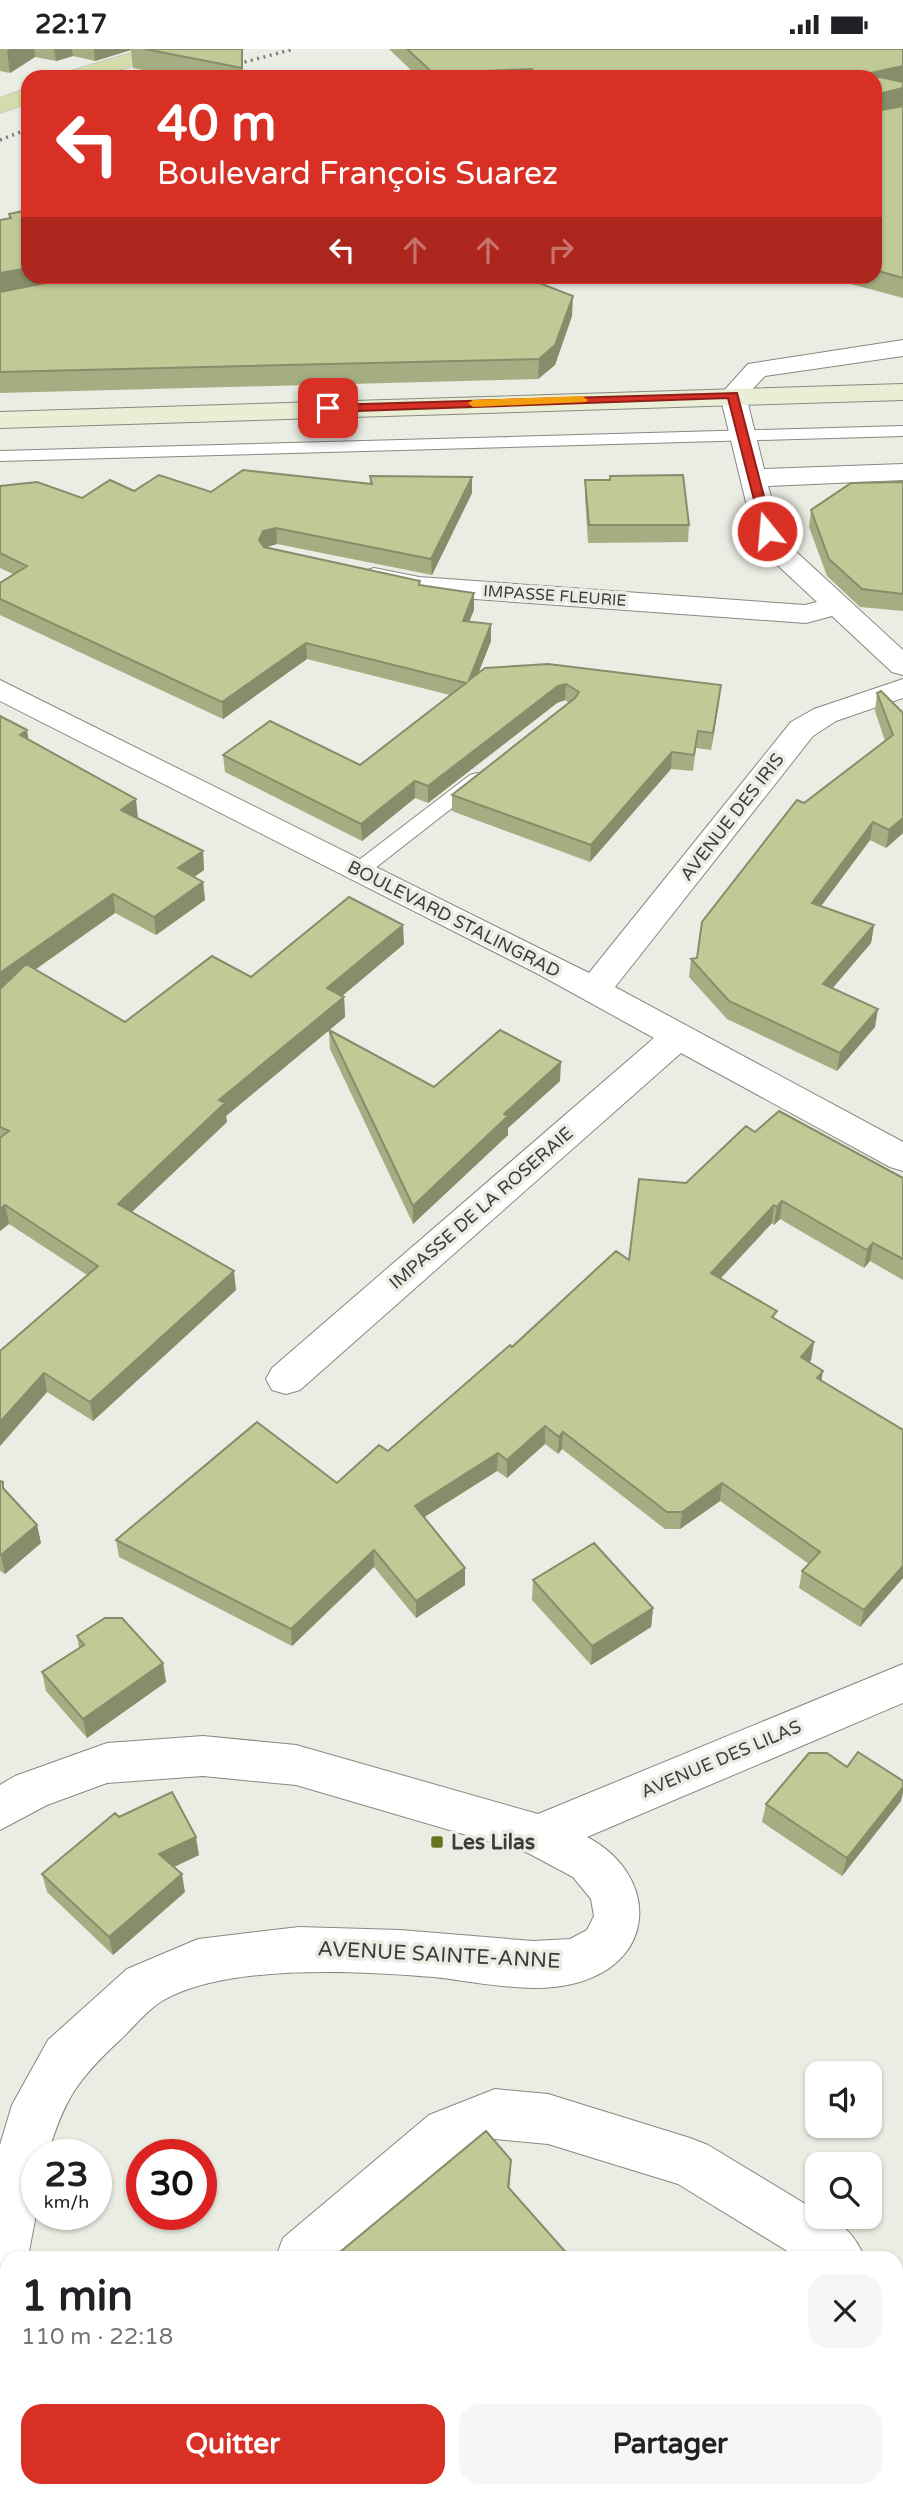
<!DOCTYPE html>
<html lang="fr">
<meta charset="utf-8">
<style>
:root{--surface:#fff;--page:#f6f6f6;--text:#202124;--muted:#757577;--accent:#d93025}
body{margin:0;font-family:"Varela Round",sans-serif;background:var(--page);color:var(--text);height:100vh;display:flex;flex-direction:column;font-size:26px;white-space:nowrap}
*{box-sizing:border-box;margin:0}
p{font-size:23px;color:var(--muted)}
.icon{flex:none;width:38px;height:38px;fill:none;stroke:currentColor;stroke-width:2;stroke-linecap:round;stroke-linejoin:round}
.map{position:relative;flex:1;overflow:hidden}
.panel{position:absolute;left:0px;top:2202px;width:903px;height:247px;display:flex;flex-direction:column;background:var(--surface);border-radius:21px 21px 0 0;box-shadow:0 2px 5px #0004}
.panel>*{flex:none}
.top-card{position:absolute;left:21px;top:21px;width:861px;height:214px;border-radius:21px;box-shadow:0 2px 5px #0004;background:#d93025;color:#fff;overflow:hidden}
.controls{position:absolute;left:805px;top:2012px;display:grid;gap:14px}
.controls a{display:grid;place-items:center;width:77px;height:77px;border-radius:14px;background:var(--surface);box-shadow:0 2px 5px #0004;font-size:35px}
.speed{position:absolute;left:21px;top:2090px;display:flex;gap:14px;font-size:35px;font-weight:700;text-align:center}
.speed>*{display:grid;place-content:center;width:91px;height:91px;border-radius:50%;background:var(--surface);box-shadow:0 2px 5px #0004;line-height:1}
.speed small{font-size:18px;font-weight:400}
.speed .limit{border:10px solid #d22;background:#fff;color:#111}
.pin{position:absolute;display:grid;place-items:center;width:60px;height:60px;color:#fff;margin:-30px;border-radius:14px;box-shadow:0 4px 10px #0006}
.me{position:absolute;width:77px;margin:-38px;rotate:343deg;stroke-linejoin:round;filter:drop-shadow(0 0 5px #0008)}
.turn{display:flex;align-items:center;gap:24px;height:147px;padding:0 21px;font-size:32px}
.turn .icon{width:91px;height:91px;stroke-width:2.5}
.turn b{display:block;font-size:49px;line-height:60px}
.lanes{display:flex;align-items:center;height:66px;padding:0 21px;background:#0003;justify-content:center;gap:35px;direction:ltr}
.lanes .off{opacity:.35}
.round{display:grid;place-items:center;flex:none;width:74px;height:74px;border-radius:21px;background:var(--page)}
.overview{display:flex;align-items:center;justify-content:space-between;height:119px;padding:0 21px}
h1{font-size:42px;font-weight:700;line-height:52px}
.action{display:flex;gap:14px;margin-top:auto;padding:14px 21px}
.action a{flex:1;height:80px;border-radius:21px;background:var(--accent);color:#fff;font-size:28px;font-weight:700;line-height:80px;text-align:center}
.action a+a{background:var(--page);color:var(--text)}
.status{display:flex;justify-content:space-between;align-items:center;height:49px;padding:0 35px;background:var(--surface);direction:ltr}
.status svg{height:19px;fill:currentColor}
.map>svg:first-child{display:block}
</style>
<div class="status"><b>22:17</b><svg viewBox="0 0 49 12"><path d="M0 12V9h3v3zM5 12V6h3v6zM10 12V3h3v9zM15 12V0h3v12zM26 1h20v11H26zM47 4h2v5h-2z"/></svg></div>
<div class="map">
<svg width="903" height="2448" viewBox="0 0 903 2448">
<rect width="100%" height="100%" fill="#eaede3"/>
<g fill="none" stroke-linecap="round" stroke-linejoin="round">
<g stroke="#878981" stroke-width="2">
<path id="service" d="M903,377V387L0,412V402Z
M477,724L484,726L487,730L484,734L365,827H351L348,822L351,817L470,726Z"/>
</g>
<g stroke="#878981" stroke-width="2">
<path id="minor" d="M903,291V307L765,327L746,347L764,420L903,415V431L768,437L781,482L792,499L903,601V626L892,623L832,567L806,574L419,546L364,534L360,528L364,522L374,519L419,528L805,556L817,553L772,511L753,482L720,346L748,315Z
M903,630V649L836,672L813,687L615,938L903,1093V1122L890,1118L681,1004L300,1341L286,1345L272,1341L266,1330L272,1319L654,989L540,926L0,652V631L589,924L791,673L814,660Z
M903,1615V1654L587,1788C658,1825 659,1912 576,1934C533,1946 478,1933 434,1928C361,1922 226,1914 162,1952C147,1961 133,1979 120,1991C78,2030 64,2050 48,2105H37V2160L28,2208H7V2243L0,2246V2096L12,2056L48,1991L127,1920L198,1890L299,1878L400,1881L533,1892L570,1890L587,1881L594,1867L591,1850L573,1828L528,1804L296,1736L203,1727L107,1734L47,1756L0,1781V1736L15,1727L107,1694L203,1687L296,1696L538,1765Z
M495,2040L548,2045L690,2089L708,2096L817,2162V2168C840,2168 857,2189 864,2208H797L678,2135L548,2095L495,2090L465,2102L341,2208H276L283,2189L429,2066Z
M896,2226L903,2229V2286L896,2283Z
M0,2417L7,2419V2441H81L78,2448H0Z"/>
</g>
<g stroke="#878981" stroke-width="2">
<path id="secondary" d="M903,335V351L0,379V363Z"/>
</g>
<g stroke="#c8c9c8" stroke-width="2">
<path id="primary" d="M144,0H177L173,4L97,28H64L67,23Z
M28,39V54L0,64V49Z"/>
</g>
<use href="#service" fill="#fff" fill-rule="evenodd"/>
<use href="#minor" fill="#fff" fill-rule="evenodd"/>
<use href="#secondary" fill="#e9eed5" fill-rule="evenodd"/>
<use href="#primary" fill="#d3dcaa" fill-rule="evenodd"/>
<path stroke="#7a7c76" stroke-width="3.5" stroke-dasharray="2 4.5" stroke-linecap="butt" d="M188,28L294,0
M0,91L28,80"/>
</g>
<path fill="#a5ae82" d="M0,0H243V28H176L133,19L131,1L95,12L73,7L56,12L35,8L10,24L0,22Z
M389,0H903V249L825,228H875V28H418Z
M28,161V228L572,267L555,316L538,330L0,344V171L9,169V165Z
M370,427L472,428V444L432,526L277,495L265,498L420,532V536L474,544V561L469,573L491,592L478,624L719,653L711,701L696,699L693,722L671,720L590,813L452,762V746L569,654L565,651L557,654L428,754L415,749L362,792L225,723L223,706L360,716L450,646L307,610L223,670L0,566V534L13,525L0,519V437L82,449L134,442L211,443L370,435Z
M585,431L689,476L688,493L588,494L585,448Z
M903,433V562L860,558L827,527L809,478L811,461Z
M877,644L903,664V784L886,799L870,791L821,857L874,876L871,894L832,939L875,978L837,1022L727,970L689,928L691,910L697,909L804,754L885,692L875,662Z
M0,667L28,690L138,769H137L203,802L204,821L194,828L203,833L205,851L156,886L115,864L35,921L125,973L251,928L404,895L341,947L344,948L345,968L226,1067L227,1073L132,1163L236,1241L93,1372L47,1343L0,1397L87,1226L9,1175L0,1182Z
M329,981L434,1038L560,1032L508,1079V1086L413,1175L330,1000Z
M755,1083L903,1129V1231L870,1212L864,1219L780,1170L774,1176L772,1174L720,1229L776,1271L814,1293L811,1311L809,1314L822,1332L903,1381V1529L860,1578L799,1539L802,1522L809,1515L720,1452L680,1480H665L562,1400L558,1405L545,1395L507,1429L497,1422L424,1468L465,1519V1536L416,1569L374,1518L292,1597L119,1508L116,1491L337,1434L388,1402L512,1298L629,1211L686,1134Z
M0,1432L5,1441L37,1476L41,1494L5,1525L0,1522Z
M533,1531L653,1559L651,1578L591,1616L532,1551Z
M77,1587L163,1614L166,1633L87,1689L46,1642L42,1623L79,1599Z
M901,1752L842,1827L762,1773L766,1755Z
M119,1768L199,1806L174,1818L185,1843L113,1906L47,1843L42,1825Z"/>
<path fill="#868d6a" d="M10,0H34L35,8L10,24L7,2Z
M54,0H72L73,7L56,12Z
M94,0H131V1L95,12Z
M242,0H243V28L242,19Z
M903,17V35L866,25Z
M903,39V57L875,64V46Z
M28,219V228H81L0,245V224Z
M573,247L572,267L555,316L538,330L539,310Z
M472,428V444L432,526L431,510Z
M276,479L277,495L264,499L259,491L263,482Z
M474,544V561L463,588V572Z
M491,575V592L469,648V631Z
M306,594L307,610L223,670L222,653Z
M566,635L565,651L557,654L428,754V737L558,637Z
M721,636L719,653L711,701L713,684Z
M27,681L30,699L20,686Z
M672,703L671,720L590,813L591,796Z
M415,732V749L362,792L361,775Z
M136,750L138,769L123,780L121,761Z
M903,769V784L886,799L889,781Z
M873,773L870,791L810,872L812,854Z
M203,802L204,821L180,838L178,819Z
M203,833L205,851L156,886L154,868Z
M113,845L115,864L0,945V924Z
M403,876L404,895L328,959L327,939Z
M874,876L871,894L820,954L823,935Z
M344,948L345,968L226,1067L227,1073L120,1174L118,1155L219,1051Z
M878,960L875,978L837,1022L840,1004Z
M561,1013L560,1032L508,1079V1086L413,1175V1157L504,1065Z
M782,1152L780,1170L774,1176L777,1158Z
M5,1156L9,1175L0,1182V1160Z
M774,1156L772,1174L709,1242L711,1224Z
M873,1194L870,1212L864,1219L867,1201Z
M234,1222L236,1241L93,1372L90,1353Z
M814,1293L811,1311L798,1326L801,1308Z
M823,1322L820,1340L817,1329Z
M44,1324L47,1343L0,1397V1373Z
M545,1377V1395L507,1429V1411Z
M563,1383L562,1400L558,1405L559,1388Z
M498,1404L497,1422L415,1474V1457Z
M722,1434L720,1452L680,1480L682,1463Z
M37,1476L41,1494L5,1525L1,1506Z
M374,1501V1518L292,1597L291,1580Z
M903,1517V1529L860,1578L864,1561Z
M465,1519V1536L416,1569V1552Z
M653,1559L651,1578L591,1616L592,1597Z
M163,1614L166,1633L87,1689L83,1670Z
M903,1738V1744L901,1752L842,1827L847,1809Z
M196,1788L199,1806L163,1823L159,1805Z
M182,1825L185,1843L113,1906L109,1888Z
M511,2111L510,2132L507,2158L508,2138Z
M736,2441H748L741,2448H729Z"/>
<path fill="#c0ca97" stroke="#868d6a" stroke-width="2" d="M145,0H242V19Z
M407,0H903V17L866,25L903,33V39L875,46V28H533L532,20L433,24Z
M875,50L876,62L903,57V229L875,221Z
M28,161V219L0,224V171L11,169L9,165Z
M75,228H524L573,247L555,296L539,310L0,323V243Z
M243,421L372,435L370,427L472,428L431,510L276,479L263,482L259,491L264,498L420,532L419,536L474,544L463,572L491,575L469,631L485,619L548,615L721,636L713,684L698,682L694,706L672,703L591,796L452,746L575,649L579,643L566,635L558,637L428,737L415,732L361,775L223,706L270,672L360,716L466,634L306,594L222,653L0,550V534L27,517L0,504V437L37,433L82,449L110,431L134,442L159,426L211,443Z
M683,426L689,476H589L585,431H610V427Z
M903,433V545L862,540L829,510L811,461L851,434Z
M881,642L903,664V769L889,781L873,773L812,854L874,876L823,935L878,960L840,1004L729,952L691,910L697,909L702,873L797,751L804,754L893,686L877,644Z
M0,667L27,681L20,686L136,750L121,761L203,802L178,819L203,833L154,868L113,845L0,924Z
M349,848L403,876L327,939L344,948L219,1051L225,1054L118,1155L234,1222L90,1353L44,1324L0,1373V1302L98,1217L5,1156L0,1160V1089L9,1082L0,1078V940L26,915L125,973L212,907L251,928Z
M329,981L434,1038L500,981L561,1013L504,1065L508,1067L413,1157Z
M779,1062L903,1129V1210L873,1194L867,1201L782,1152L777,1158L774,1156L711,1224L777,1262L772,1268L814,1293L801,1308L823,1322L817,1329L903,1381V1517L864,1561L802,1522L820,1503L722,1434L682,1463H667L563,1383L559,1388L545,1377L507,1411L498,1404L415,1457L465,1519L416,1552L374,1501L291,1580L116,1491L257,1373L337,1434L379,1396L388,1402L510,1296L512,1298L616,1202L629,1211L639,1130L686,1134L746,1077L755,1083Z
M0,1432L3,1433V1439L37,1476L1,1506H0Z
M594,1494L653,1559L592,1597L533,1531Z
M105,1569H122L163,1614L83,1670L42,1623L84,1596L77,1587Z
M858,1703L903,1732V1738L847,1809L766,1755L809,1704H827L847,1718Z
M172,1743L196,1788L159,1805L182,1825L109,1888L42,1825L115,1764L119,1768Z
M486,2082L511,2111L508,2138L570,2208H334Z
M589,2441H736L729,2448H582Z"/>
<path fill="#d93025" stroke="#8d1f18" stroke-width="2" d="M737,344L773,482L767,485L762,482L728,349L328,363L322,359L328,356Z"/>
<path fill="#f59e0b" d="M582,347L588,351L586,353L473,358L468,354L473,351Z"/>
<rect fill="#687420" stroke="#eaede3" stroke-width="2.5" x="430" y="1786" width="14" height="14" rx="3.5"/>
<g text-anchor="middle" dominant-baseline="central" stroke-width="7" stroke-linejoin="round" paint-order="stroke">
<g font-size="16" fill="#3c3d39" stroke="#eaede3">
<text transform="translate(555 547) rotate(4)">IMPASSE FLEURIE</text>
</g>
<g font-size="18" fill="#3c3d39" stroke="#eaede3">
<text transform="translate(732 768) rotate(-52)">AVENUE DES IRIS</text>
<text transform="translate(454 870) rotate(27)">BOULEVARD STALINGRAD</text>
<text transform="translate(481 1159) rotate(-41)">IMPASSE DE LA ROSERAIE</text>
<text transform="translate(721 1710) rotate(-23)">AVENUE DES LILAS</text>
</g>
<g font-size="21" font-weight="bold" fill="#3c3d39" stroke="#eaede3" text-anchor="start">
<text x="451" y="1793">Les Lilas</text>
</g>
<g font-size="21" fill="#3c3d39" stroke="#eaede3">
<text transform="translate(439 1906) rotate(3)">AVENUE SAINTE-ANNE</text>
</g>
</g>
</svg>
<div class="controls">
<a><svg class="icon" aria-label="sound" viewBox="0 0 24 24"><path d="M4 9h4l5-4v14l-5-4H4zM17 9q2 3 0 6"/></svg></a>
<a><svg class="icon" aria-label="search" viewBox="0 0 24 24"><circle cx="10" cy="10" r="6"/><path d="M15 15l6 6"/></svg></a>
</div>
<div class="speed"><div>23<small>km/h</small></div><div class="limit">30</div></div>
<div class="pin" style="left:328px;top:359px;background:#d93025"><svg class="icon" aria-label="arrive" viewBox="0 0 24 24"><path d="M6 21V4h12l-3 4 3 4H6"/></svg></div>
<svg class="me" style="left:767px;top:482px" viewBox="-20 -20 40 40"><circle r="17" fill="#d93025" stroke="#fff" stroke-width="3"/><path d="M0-11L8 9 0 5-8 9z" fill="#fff"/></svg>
<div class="top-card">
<div class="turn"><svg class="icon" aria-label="left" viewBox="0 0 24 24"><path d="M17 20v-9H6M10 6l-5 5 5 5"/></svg><div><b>40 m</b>Boulevard François Suarez</div></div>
<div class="lanes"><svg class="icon" aria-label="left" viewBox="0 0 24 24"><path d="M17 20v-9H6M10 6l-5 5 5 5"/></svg><svg class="icon off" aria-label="ahead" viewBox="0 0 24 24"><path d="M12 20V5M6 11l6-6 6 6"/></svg><svg class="icon off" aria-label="ahead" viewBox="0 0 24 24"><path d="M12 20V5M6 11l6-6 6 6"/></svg><svg class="icon off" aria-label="right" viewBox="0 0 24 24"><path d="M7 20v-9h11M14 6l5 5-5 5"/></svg></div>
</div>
<section class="panel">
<div class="overview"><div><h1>1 min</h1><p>110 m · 22:18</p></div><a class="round"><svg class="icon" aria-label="close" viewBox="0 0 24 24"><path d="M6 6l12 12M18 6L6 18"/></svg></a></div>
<div class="action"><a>Quitter</a><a>Partager</a></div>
</section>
</div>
